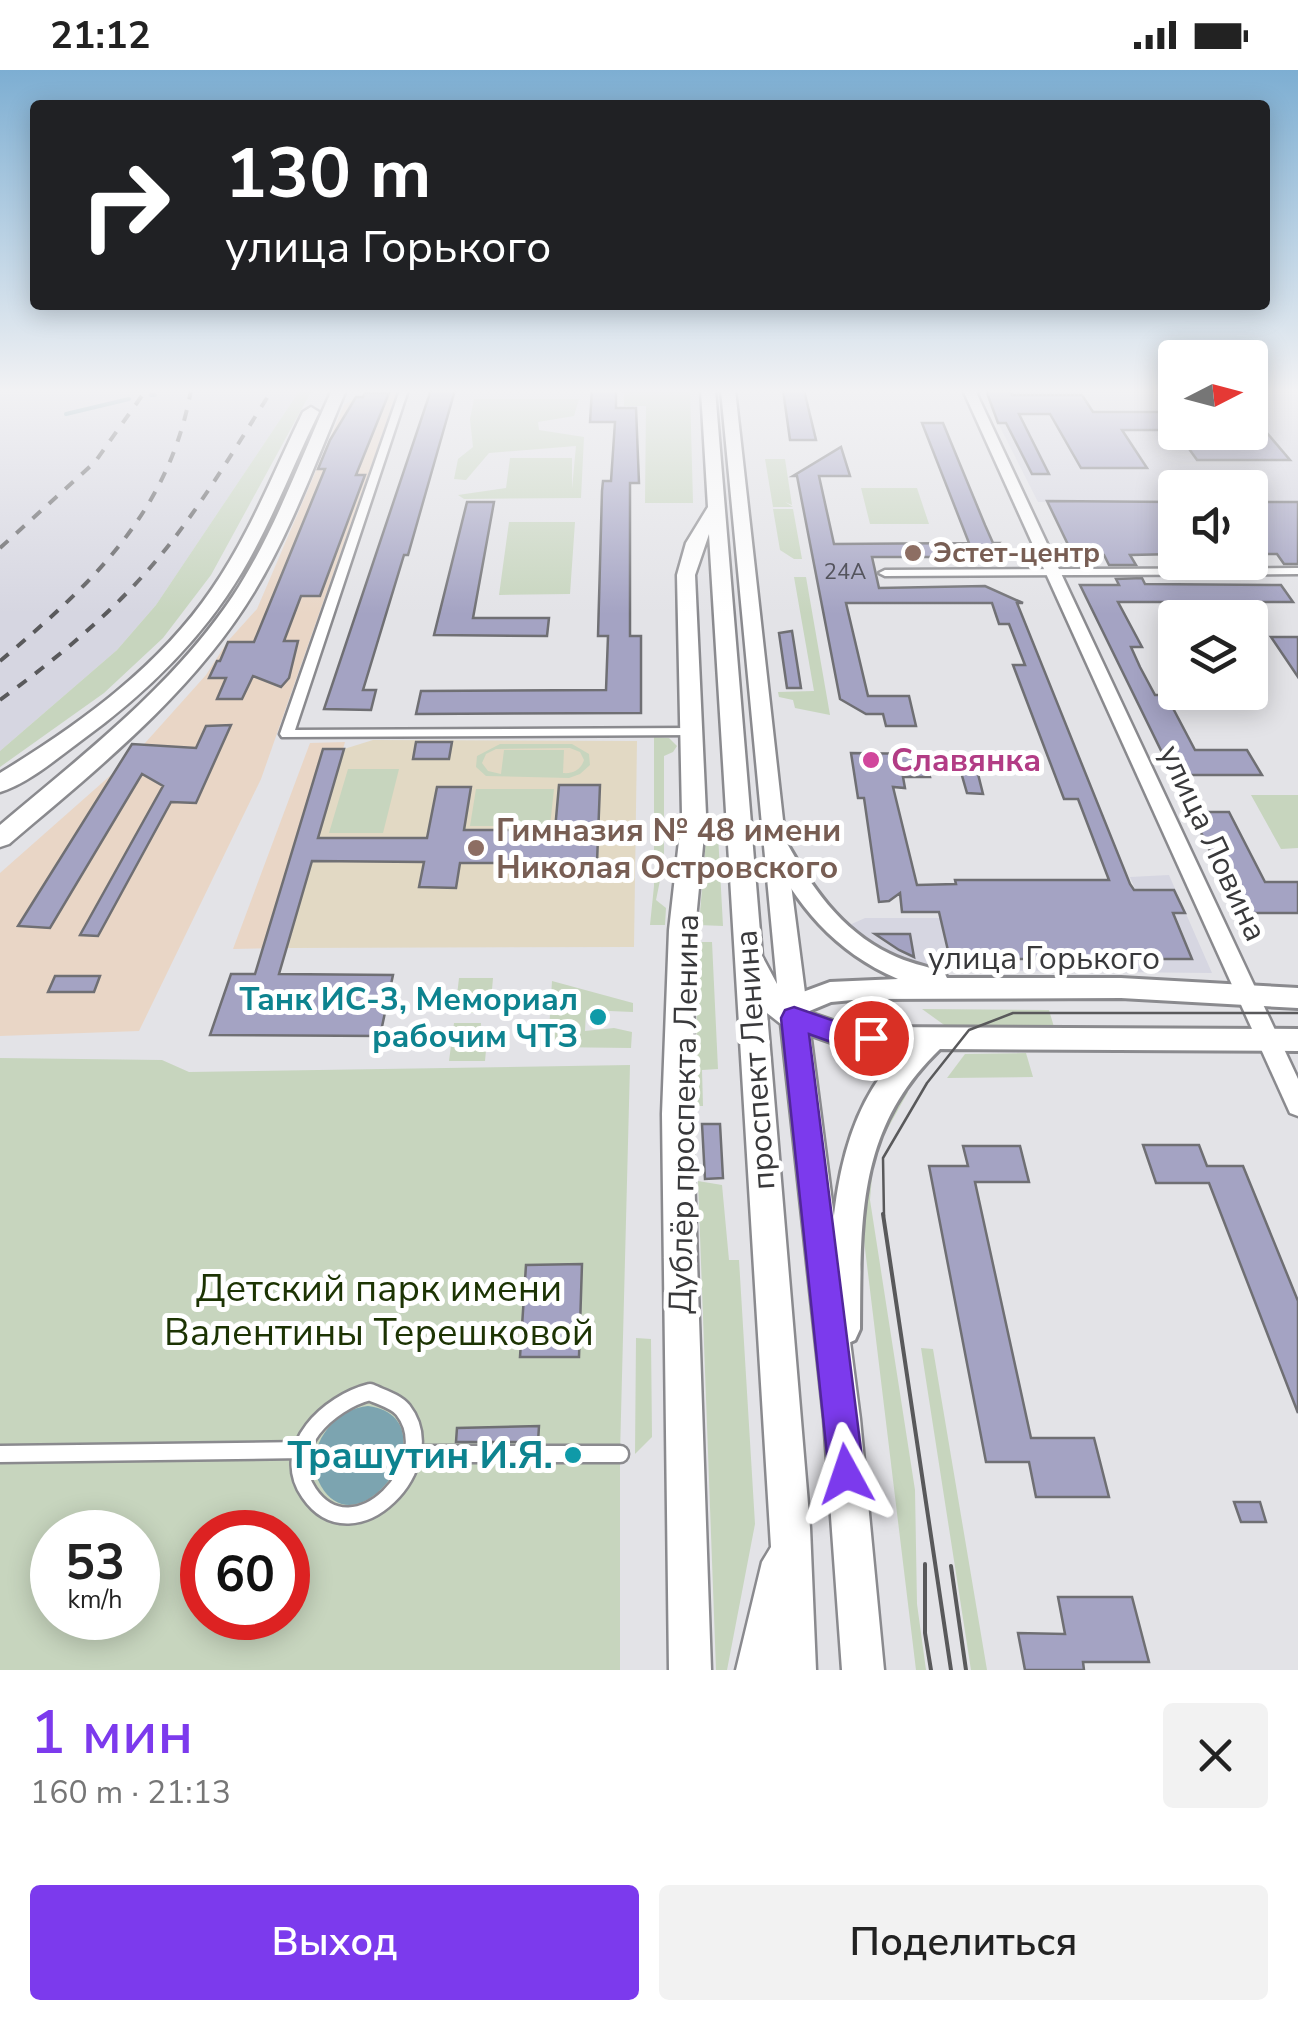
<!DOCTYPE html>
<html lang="ru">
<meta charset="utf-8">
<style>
:root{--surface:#fff;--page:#f2f2f2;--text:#222;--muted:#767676;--accent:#7c3aed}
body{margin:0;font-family:"Nunito Sans",sans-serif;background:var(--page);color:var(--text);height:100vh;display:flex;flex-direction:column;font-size:38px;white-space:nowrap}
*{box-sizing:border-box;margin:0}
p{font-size:32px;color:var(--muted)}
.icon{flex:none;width:55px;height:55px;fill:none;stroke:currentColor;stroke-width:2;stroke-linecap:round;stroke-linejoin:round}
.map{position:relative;height:1600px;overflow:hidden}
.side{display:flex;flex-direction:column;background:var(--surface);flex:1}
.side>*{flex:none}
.guide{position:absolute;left:30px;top:30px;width:1240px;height:210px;border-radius:10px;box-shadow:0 5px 25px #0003;background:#202124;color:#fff;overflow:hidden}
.needle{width:65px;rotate:84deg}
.buttons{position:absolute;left:1158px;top:270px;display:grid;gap:20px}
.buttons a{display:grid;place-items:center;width:110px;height:110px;border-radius:10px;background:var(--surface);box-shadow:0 5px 25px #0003;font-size:50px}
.speed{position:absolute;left:30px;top:1440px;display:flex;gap:20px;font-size:50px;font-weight:700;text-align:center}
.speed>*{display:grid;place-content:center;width:130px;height:130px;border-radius:50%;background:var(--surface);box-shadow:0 5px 25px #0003;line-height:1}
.speed small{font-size:25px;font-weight:400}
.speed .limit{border:15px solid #d22;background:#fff;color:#111}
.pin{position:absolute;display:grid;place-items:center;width:85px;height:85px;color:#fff;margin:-42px;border:5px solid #fff;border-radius:50%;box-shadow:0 2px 10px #0007}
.me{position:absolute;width:110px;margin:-55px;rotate:355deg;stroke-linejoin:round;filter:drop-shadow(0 0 8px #0008)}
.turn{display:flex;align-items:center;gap:35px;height:210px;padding:0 30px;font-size:45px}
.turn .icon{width:130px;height:130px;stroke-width:2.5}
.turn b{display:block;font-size:70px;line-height:85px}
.round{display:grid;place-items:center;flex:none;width:105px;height:105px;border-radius:10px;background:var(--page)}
.head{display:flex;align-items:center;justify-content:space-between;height:170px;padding:0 30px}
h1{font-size:60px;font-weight:600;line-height:75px;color:var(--accent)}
.primary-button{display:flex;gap:20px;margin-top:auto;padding:20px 30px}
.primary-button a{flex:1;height:115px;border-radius:10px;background:var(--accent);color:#fff;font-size:40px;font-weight:600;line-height:115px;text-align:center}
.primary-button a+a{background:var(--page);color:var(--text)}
.status{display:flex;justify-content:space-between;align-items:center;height:70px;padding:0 50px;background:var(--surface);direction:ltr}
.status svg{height:28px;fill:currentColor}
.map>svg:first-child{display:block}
</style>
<div class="status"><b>21:12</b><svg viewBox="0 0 49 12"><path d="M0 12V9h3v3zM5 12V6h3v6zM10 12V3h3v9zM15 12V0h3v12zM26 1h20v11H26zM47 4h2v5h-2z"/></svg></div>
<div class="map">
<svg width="1298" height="1600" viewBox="0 0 1298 1600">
<rect width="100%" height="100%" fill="#e3e3e7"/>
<path fill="#d6d6e1" d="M0,320H300L156,535L117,580L0,681Z
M986,320H1175V362H1250V320H1298V432H1250V418H1175V432H1038L989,335H992Z
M1169,805L1212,903L931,900L900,893L845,857L865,848H1147L1130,807Z"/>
<path fill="#e9d6c6" d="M368,321L397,322L261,709L139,961L0,966V803L137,682L206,605L228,571L257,539L344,335Z
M345,672L287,878L233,879L310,673Z"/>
<path fill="#e2d9c4" d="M373,670L637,671L634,877L287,878L344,679Z"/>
<path fill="#c7d5be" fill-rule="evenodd" d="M300,320H312L211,505L163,568L104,623L0,697V681L117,580L156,535Z
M624,320H690L693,433H645L646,336H624Z
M474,329H579L574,346L538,352L539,360L584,367L581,428L464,429L458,425L506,418L510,388H572V419L576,376L489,383L466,410L454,409L458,389L473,377L470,349Z
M765,389H785L792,435L785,432L793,437H773Z
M861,418H917L929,454H870Z
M773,439H793L802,489H794L780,480Z
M509,452H575L570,524L499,525Z
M794,507H806L830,645L795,638L793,630L779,627L778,622L814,621Z
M654,667L669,668L677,676L673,682L664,686V791L656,830L666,838L665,855H650L654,816Z
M500,674H572L589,684L590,695L580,704L569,708L486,706L476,697L477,686ZM570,678L580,682L584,690C581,700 572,704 563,703L564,680H504L501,704L488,701L482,693L486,684L496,679Z
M348,699H399L383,763H329Z
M476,719H554L550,756H470Z
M1251,725H1298V778L1281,779Z
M708,745L717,746L723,856L699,855Z
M698,872H712L718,999L702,1000L703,1036H695Z
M459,908H493L491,931L483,933L482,943H455Z
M552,911L633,933V942L586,940L585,961L614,958L632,962L631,978L548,977Z
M922,939L1049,940L1054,957H947Z
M454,953H481L480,966L487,969L485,991H449Z
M1026,983L1033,1007L947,1008L965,984Z
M0,988L162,990L189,1002L630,995L620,1384V1600H0ZM52,1462H138V1548H52ZM202,1462H288V1548H202Z
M899,1016L908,1022L874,1083L870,1130L915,1420L917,1534L926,1600H916L859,1129V1104Z
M698,1111L722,1115L729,1190H739L755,1454L727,1600H716Z
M636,1268L651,1269L652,1367L635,1384Z
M921,1278L933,1279L987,1600H971Z"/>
<path fill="#7ca4b0" d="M368,1336C454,1348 361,1484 321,1416C301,1382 332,1339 368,1336Z"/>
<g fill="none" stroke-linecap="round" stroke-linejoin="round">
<path stroke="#7ca4b0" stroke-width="4" d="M151,325H155
M66,344L129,329"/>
</g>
<path fill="#a4a3c3" stroke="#6f6f73" stroke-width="2.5" d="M431,320H455L408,485H404L363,620H376L371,640L324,639Z
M592,320H616V338H636L639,413H630V566H641V643L416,644L421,621L606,620L608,566H598L602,421L603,411H611L615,352H590Z
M783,320H804L816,370H790Z
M986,320H1009L1012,325H1082L1093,342H1175V360H1122L1147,398H1081L1050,344H1019L1049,404H1032L1006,353H998Z
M365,323H389L356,405H365L320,526H301L284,571H298L289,608L281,617L253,606L242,629H217L226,608H209L217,591H220L228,572H254L325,399H318L330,370L356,327H363Z
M1250,343L1290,390H1197L1177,362H1250Z
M922,353H943L985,455L993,473H998L974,490L973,487H872L879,518L985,516L1023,533H1017L1130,814L1134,820H1174L1185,843H1173L1192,889H950L939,842H902L900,823L889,831L879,832L864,728H858L851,683L924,684L930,707H903L905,718L893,717L917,815L956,814L955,810H1109L1078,729H1064L1013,595H1025L1009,554H999L992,533H846L868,626H909L916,656H886L883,644H866L840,629L797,406H793L841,377L850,406H819L834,474L969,473Z
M1047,431L1175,432V462H1161L1175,484L1130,485L1136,495H1109L1104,485H1073Z
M467,432H494L473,548H549L547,566L434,565Z
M1250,432H1298V494H1284L1277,484H1250Z
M1142,508L1145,514L1281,515L1293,532H1118L1142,577H1131L1140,597L1155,625H1166L1195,680H1247L1262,705H1173L1080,515H1119L1116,509Z
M792,561L801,618H787L779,563Z
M1271,567H1298V607Z
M231,655L196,733L171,732L98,866L80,865L163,716L142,704L50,858L18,856L132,674L196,678L206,656Z
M416,672H452L449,689H413Z
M323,679H344L318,768H427L437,717H471L464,760H555L559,715H600L597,793H460L456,818L419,817L424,792L312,791L279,904L393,905L380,966L210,965L231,904H255Z
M956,685H998L1003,700H977L983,724L967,723Z
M1191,742H1229L1265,812H1298V843H1240Z
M875,864H910L914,887L899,880Z
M55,906H100L94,922H48Z
M702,1054H720L723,1108L705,1109Z
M1143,1075H1199L1207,1096H1243L1298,1231V1343L1209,1113H1156Z
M963,1076H1020L1029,1112H975L1031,1368H1094L1109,1427H1036L1029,1392H986L929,1096H968Z
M582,1194L579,1287H520L526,1195Z
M539,1356L538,1372H456L457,1358Z
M1234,1432H1260L1266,1452H1241Z
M1058,1527H1132L1149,1592H1083L1084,1600H1025L1018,1563L1065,1564Z"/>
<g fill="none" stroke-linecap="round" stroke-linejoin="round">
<g stroke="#8a8a8e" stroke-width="21">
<path id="pedestrian" d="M370,1322C380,1327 396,1331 403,1340C445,1394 354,1489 309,1423C278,1378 330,1332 370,1322Z
M0,1384L304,1380
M414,1384H620"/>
</g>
<g stroke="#8a8a8e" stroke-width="5">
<path id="minor" d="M400,320H408L295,660L691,658L696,659L698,662L696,665L282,667L280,664Z
M1298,498V504L885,506L879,503L885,500Z"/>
</g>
<g stroke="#8a8a8e" stroke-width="5">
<path id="tertiary" d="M963,320H975L1298,1009V1046L1290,1043Z"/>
</g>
<g stroke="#8a8a8e" stroke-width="6">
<path id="secondary" d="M776,766L784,768C810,815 840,860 890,884C907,893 926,896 944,902L947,908H1121L1298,918V938L1121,928L863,929L831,932L807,942L839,953L871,957L1298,959V981L940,979C856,1059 861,1150 860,1259L855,1270L844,1275L833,1270L828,1259C831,1166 830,1048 905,979L839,975L785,956L780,936L784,929L830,912L898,909C833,881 797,835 765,774Z"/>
</g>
<g stroke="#8a8a8e" stroke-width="5">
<path id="primary" d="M332,320H346C317,388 292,459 254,522C193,623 97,699 9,774L0,777V755C83,685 172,617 233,526C275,462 300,389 332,320Z
M701,320H715L762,886L777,914L721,320H735L785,768L860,1349L884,1600H842L824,1349L781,954L767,943L810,1458L816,1600H736L762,1492L771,1477L709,464L695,505L706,744L695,860L692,1044L711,1600H669L662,1044L669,860L682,744L677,505L686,473L708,437Z
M311,337L319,342C293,395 272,451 242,502C201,571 143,626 78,673C55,690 27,714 0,722V703C80,654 159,597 212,519C250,464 274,401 303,342Z"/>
</g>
<use href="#pedestrian" stroke="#fff" stroke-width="16"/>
<use href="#minor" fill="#fff" fill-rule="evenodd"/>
<use href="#tertiary" fill="#fff" fill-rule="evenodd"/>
<use href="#secondary" fill="#fff" fill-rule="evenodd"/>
<use href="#primary" fill="#fff" fill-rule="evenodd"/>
<path stroke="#59595b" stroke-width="2.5" d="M884,1146L883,1088L927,1013L969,960L1013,943H1298"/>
<path stroke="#59595b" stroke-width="4" d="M883,1144L951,1600
M925,1494V1563L931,1600
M951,1496L966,1600"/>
<path stroke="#59595b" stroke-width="4" stroke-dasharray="11 11" stroke-linecap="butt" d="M0,478L95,392L146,320
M0,591C92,514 169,442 191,320
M0,630C56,589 110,545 155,492C200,439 235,378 272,320"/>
</g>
<linearGradient id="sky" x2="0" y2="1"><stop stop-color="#7daed2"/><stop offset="0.59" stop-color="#f2f2f4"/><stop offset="1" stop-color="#f2f2f4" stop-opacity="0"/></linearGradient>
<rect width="1298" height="544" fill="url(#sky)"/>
<path fill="#7c3aed" stroke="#51269a" stroke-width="2.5" d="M794,937L840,953L880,960L884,968L880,975C857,984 831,972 809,964L864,1404L859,1416L846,1421L834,1416L829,1404L781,948L785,940Z"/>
<g fill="#8d6e63" stroke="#fff" stroke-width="4">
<circle cx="913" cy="483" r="10"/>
<circle cx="476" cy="778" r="10"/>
</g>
<circle fill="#d1479c" stroke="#fff" stroke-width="4" cx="871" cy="690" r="10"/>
<g fill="#0f9aa8" stroke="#fff" stroke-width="4">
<circle cx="598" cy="947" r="10"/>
<circle cx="573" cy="1385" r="10"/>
</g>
<g text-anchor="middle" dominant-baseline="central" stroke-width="10" stroke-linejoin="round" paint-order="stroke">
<g font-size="22" fill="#54545d">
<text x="845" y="502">24А</text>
</g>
<g font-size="28" font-weight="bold" fill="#785e54" stroke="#fff" text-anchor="start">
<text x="933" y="483">Эстет-центр</text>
</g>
<g font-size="32" font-weight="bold" fill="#b23c85" stroke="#fff" text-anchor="start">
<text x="891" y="690">Славянка</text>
</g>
<g font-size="32" font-weight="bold" fill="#785e54" stroke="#fff" text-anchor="start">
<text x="496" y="760">Гимназия № 48 имени<tspan x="496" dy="37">Николая Островского</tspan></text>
</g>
<g font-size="32" fill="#39393b" stroke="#fff">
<text transform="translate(1213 773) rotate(65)">улица Ловина</text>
<text x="1044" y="888">улица Горького</text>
<text transform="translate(755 990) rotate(-94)">проспект Ленина</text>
<text transform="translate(684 1044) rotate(-89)">Дублёр проспекта Ленина</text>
</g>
<g font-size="32" font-weight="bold" fill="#0d838f" stroke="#fff" text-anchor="end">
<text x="578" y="929">Танк ИС-3, Мемориал<tspan x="578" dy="37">рабочим ЧТЗ</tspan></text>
</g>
<g font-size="38" fill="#1c3303" stroke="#fff">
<text x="379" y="1218">Детский парк имени<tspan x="379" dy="44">Валентины Терешковой</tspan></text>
</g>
<g font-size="38" font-weight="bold" fill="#0d838f" stroke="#fff" text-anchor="end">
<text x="553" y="1385">Трашутин И.Я.</text>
</g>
</g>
</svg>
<div class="buttons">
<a><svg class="needle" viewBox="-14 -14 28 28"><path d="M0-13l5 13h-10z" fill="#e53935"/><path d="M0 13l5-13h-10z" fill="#767676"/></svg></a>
<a><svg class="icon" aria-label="sound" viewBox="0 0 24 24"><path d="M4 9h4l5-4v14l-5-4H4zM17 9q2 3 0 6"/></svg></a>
<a><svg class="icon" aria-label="layers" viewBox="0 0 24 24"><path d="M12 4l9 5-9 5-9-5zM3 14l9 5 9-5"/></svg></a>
</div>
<div class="speed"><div>53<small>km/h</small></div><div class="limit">60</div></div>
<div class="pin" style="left:871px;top:968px;background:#d93025"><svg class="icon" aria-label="arrive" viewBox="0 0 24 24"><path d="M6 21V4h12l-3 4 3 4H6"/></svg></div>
<svg class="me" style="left:846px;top:1404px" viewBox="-20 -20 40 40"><path d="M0-17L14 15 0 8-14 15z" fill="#7c3aed" stroke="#fff" stroke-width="4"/></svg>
<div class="guide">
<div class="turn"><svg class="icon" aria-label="right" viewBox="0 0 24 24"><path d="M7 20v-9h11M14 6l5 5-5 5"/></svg><div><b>130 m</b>улица Горького</div></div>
</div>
</div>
<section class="side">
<div class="head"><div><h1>1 мин</h1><p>160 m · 21:13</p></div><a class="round"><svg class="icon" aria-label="close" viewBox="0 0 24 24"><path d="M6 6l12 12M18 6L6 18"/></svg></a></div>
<div class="primary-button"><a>Выход</a><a>Поделиться</a></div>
</section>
